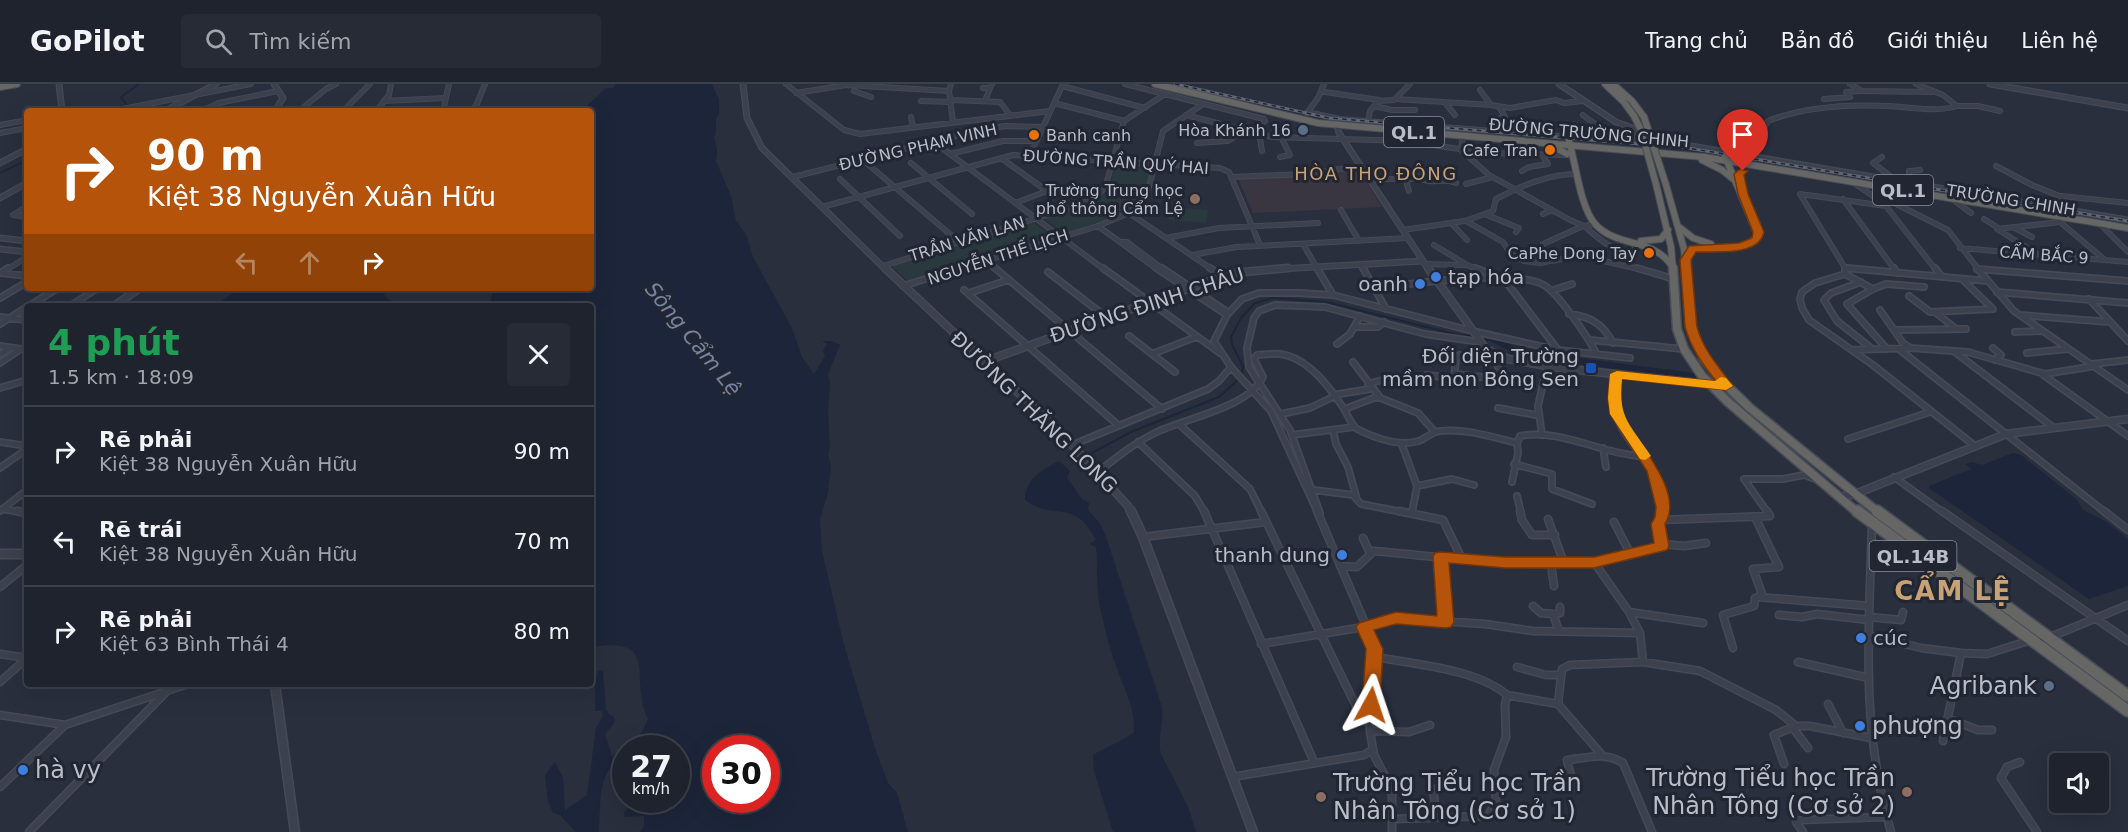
<!DOCTYPE html>
<html lang="vi">
<meta charset="utf-8">
<style>
:root{--surface:#1f232e;--page:#272b36;--text:#f1f3f6;--muted:#a1a4aa;--line:#3c404a}
body{margin:0;font-family:"DejaVu Sans",sans-serif;background:var(--page);color:var(--text);height:100vh;display:flex;flex-direction:column;font-size:22px;white-space:nowrap}
*{box-sizing:border-box;margin:0}
p{font-size:20px;color:var(--muted)}
.icon{flex:none;width:33px;height:33px;fill:none;stroke:currentColor;stroke-width:2;stroke-linecap:round;stroke-linejoin:round}
.map{position:relative;flex:1;overflow:hidden}
.side{position:absolute;left:24px;top:219px;width:570px;height:384px;display:flex;flex-direction:column;background:var(--surface);border-radius:6px;box-shadow:0 6px 24px #0002,0 0 0 2px var(--line)}
.side>*{flex:none}
.banner{position:absolute;left:24px;top:24px;width:570px;height:183px;border-radius:6px;box-shadow:0 6px 24px #0002,0 0 0 2px var(--line);background:#b45309;color:#fff;overflow:hidden}
.controls{position:absolute;left:2049px;top:669px;display:grid;gap:12px}
.controls a{display:grid;place-items:center;width:60px;height:60px;border-radius:6px;background:var(--surface);box-shadow:0 6px 24px #0002,0 0 0 2px var(--line);font-size:30px}
.speed{position:absolute;left:612px;top:651px;display:flex;gap:12px;font-size:30px;font-weight:700;text-align:center}
.speed>*{display:grid;place-content:center;width:78px;height:78px;border-radius:50%;background:var(--surface);box-shadow:0 6px 24px #0002,0 0 0 2px var(--line);line-height:1}
.speed small{font-size:15px;font-weight:400}
.speed .limit{border:9px solid #d22;background:#fff;color:#111}
.pin{position:absolute;display:grid;place-items:center;width:51px;height:51px;color:#fff;margin:-62px -26px;border-radius:50% 50% 50% 0;rotate:-45deg;box-shadow:0 0 6px #0007}
.pin .icon{rotate:45deg}
.me{position:absolute;width:66px;margin:-33px;rotate:5deg;stroke-linejoin:round;filter:drop-shadow(0 0 4px #0008)}
.turn{display:flex;align-items:center;gap:21px;height:126px;padding:0 24px;font-size:27px}
.turn .icon{width:78px;height:78px;stroke-width:2.5}
.turn b{display:block;font-size:42px;line-height:51px}
.lanes{display:flex;align-items:center;height:57px;padding:0 24px;background:#0003;justify-content:center;gap:30px;direction:ltr}
.lanes .off{opacity:.35}
.round{display:grid;place-items:center;flex:none;width:63px;height:63px;border-radius:6px;background:var(--page)}
.headline{display:flex;align-items:center;justify-content:space-between;height:102px;padding:0 24px}
h1{font-size:36px;font-weight:600;line-height:45px;color:#1e9e55}
ul{padding:0;list-style:none}
li{display:flex;align-items:center;gap:18px;height:90px;padding:0 24px;border-top:2px solid var(--line)}
li div{flex:1}
li b{display:block;font-size:22px}
li em{font-style:normal}
header{display:flex;align-items:center;gap:36px;box-sizing:border-box;height:84px;padding:0 30px;background:var(--surface);border-bottom:2px solid var(--line)}
header strong{font-size:28px}
nav{display:flex;gap:33px;margin-inline-start:auto;font-size:21px}
.search{width:420px;height:54px;background:var(--page);display:flex;align-items:center;gap:15px;box-sizing:border-box;padding:0 21px;border-radius:6px;color:var(--muted);font-size:22px}
.map>svg:first-child{display:block}
</style>
<header>
<strong>GoPilot</strong>
<div class="search"><svg class="icon" aria-label="search" viewBox="0 0 24 24"><circle cx="10" cy="10" r="6"/><path d="M15 15l6 6"/></svg>Tìm kiếm</div>
<nav><a>Trang chủ</a><a>Bản đồ</a><a>Giới thiệu</a><a>Liên hệ</a></nav>
</header>
<div class="map">
<svg width="2128" height="748" viewBox="0 0 2128 748">
<rect width="100%" height="100%" fill="#292f3d"/>
<path fill="#393642" d="M1357,84L1382,123L1253,129L1238,94L1299,92Z"/>
<path fill="#2a393e" d="M1117,80L1152,82C1150,91 1149,102 1144,110C1130,134 1090,145 1065,149L1045,135C1061,120 1093,126 1107,107C1112,99 1112,88 1117,80Z
M1171,123L1208,126L1206,139L1168,136Z
M1029,138H1033L1053,153L909,198L891,181Z"/>
<path fill="#1d253a" fill-rule="evenodd" d="M616,0H712L719,16V30L716,35V49L714,54L717,66L716,77L731,112L736,137L746,150L753,173L792,244L802,273L814,290L825,272L823,267L827,260L822,257H832L840,261L828,290L830,298L828,330L830,362L828,370L831,382L828,408L820,436L822,467L843,557L875,664L888,699L897,709L908,748H640L644,742V732L625,733L624,728L636,716H676V664H626C638,657 643,647 648,635C628,594 662,552 591,563V426L597,429L591,416V222H490L493,204H591V27H582L606,4H613ZM716,664H766V716H716Z
M241,204H387L384,211L395,222H213Z
M2013,369L2021,371L2076,415L2083,426L2105,437L2128,455V502L2089,515L1929,404V402L1971,385L1965,380L1972,378L1982,381Z
M1059,377L1070,387L1067,394L1082,415L1089,419L1088,426L1099,438L1105,450L1162,623C1164,638 1157,655 1161,670L1188,723L1196,748H1114L1112,745L1094,687L1093,671C1107,663 1122,657 1134,648C1135,622 1124,606 1116,582C1109,564 1104,542 1100,523C1096,503 1098,483 1096,463L1089,460L1096,456C1074,413 1055,438 1025,416C1024,396 1043,385 1059,377Z
M603,586L606,625L609,630L614,633L615,638L605,650L612,672L626,665L625,673C596,684 601,722 599,748H576L560,731L553,729L548,717L545,691L555,678L563,694L565,726L587,711L596,644L603,632L602,627H595V597L598,587Z"/>
<g fill="none" stroke-linecap="round" stroke-linejoin="round">
<path stroke="#1d253a" stroke-width="1.5" d="M124,27L127,21L121,13L139,0
M0,89L27,76"/>
<path stroke="#1d253a" stroke-width="2" d="M1088,371L1131,348L1219,313L1241,293L1243,282L1232,261L1231,253L1241,234L1255,219L1273,214L1327,218L1466,253"/>
<path stroke="#1d253a" stroke-width="6" d="M1466,253L1491,254L1512,265L1570,276L1694,292"/>
<g stroke="#454a56" stroke-width="6">
<path id="minor-far2" d="M786,0L844,46L860,50L1050,27
M951,0L949,7L953,38
M1125,0L1264,35L1265,37L1252,48
M1850,0L1862,7L1932,8
M1062,2L1145,24
M983,4H990L992,0
M854,7L871,13
M1325,8L1379,16
M796,9L846,1L949,7
M1395,15L1491,21L1480,6
M1824,15L1850,13L1846,8L1860,7
M951,16L1000,18L1010,31
M385,17L446,14
M921,17L951,18
M985,17L990,4
M1054,19L1124,37
M1446,20L1455,31
M1491,21L1510,24L1556,16L1564,19L1582,17
M1374,22L1392,26H1415
M1957,22H1978L2000,27
M1499,23L1505,33L1498,35L1511,48
M112,27L251,0
M202,27L219,19L278,7
M299,27L326,5L336,0
M343,27L370,0
M376,27L389,11L391,0
M443,27L449,0
M470,27L476,22L485,0
M1307,28L1340,35L1633,58L1640,56
M1307,29L1318,14L1324,0
M1186,31L1272,53L1407,57L1485,69L1568,71
M1583,31C1597,43 1615,53 1634,51V46
M911,33L913,43
M1368,37L1370,27L1378,17L1394,16L1410,0
M0,41L27,36
M0,49L27,44
M1463,51L1461,66L1489,91L1570,136L1584,142L1595,140
M934,58L1105,186
M1197,59L1228,57L1244,46
M1732,60L1731,56L1745,47L1746,36
M1262,67L1260,55L1263,51
M1730,68L1732,60L1760,51L1768,37C1806,22 1847,20 1888,22C1911,23 1934,29 1957,22L1943,11L1916,0
M950,70L1003,57H1036
M1030,71L1063,0
M1280,73L1290,71L1281,53
M1882,73L1873,79L1898,98
M1001,74L1047,107L1015,119
M863,76L958,157
M911,79L972,130
M1996,82L2032,101L2062,113L2061,120L2065,125
M1522,87L1529,83L1548,80L1542,71
M793,93L979,46L1005,42L1043,43
M1232,93L1305,90L1361,82
M1405,94L1409,107
M840,95L900,152
M1370,95H1421L1422,88H1435
M1422,95C1433,101 1443,93 1456,99
M1854,99L1876,114L1892,118L1948,146L1979,186
M1466,100L1493,93
M1909,102V87L1920,86
M2061,112L2128,119
M1951,114L1971,129
M1843,115L1895,186
M27,122L13,131L27,133
M822,123L1013,71L1220,84L1229,88L1260,161
M1341,126L1359,157
M1129,129L1213,186
M1543,130L1552,126
M1487,131L1519,144L1516,148
M2059,133L2060,138L2105,176
M1984,135L2000,145
M1466,137L1503,158L1510,169L1524,177L1540,179L1572,173
M1452,140L1467,156
M2100,140L2128,168
M1098,142L1120,158
M1584,142C1599,154 1612,169 1633,167L1638,159
M2015,144L2032,153
M1997,145L2060,138
M1997,145L2037,170
M1403,146L1465,137L1493,127L1496,115C1521,102 1548,90 1577,90
M1166,154L1219,144L1318,139
M1303,160L1318,186
M1543,160L1583,142
M1434,161L1467,181L1479,186
M1960,164L2128,178
M1192,171L1237,163L1408,154
M1586,173L1643,186
M986,177L996,186
M1361,180L1364,186
M1425,180L1465,181
M883,182L1079,121L1097,112L1105,104L1124,37L1165,10
M1845,184L1800,110L1886,122L1936,186
M1845,184L1864,186
M1977,185L1986,186
M6,186L27,173
M956,186L1098,142L1129,129L1147,111L1163,47L1203,20
M1158,186L1120,158H1127L1164,186"/>
</g>
<g stroke="#454a56" stroke-width="8">
<path id="minor-far1" d="M995,184L1162,325
M1103,184L1220,269
M1156,184L1227,231
M1162,184L1229,229
M1210,184L1222,192
M1317,184L1333,211
M1363,184L1386,225
M1475,184L1504,195L1558,266
M1637,184L1674,195
M1845,184V190L1815,199L1802,208L1800,215L1802,224L1809,236L1873,281L1975,362
M1847,184L1987,197
M1894,184L1897,189
M1935,184L1941,192
M1977,184L2014,227L2128,306
M1977,185L2128,197
M1048,188L1106,233
M0,189L8,184
M2,189L27,192
M1845,190L1873,205L1886,200L1924,203
M1861,198L1831,209L1824,216L1837,237L1871,264
M903,202L961,184
M1375,204C1413,200 1510,185 1542,200C1557,207 1588,253 1596,269
M1873,205L1847,220L1887,265
M964,206L1118,341
M1551,207L1572,200
M1997,208L2128,219
M969,209L1008,196
M1909,212L1930,228L1993,225L1962,195
M0,214L27,198
M2089,215L2128,257
M29,222L58,204
M70,222L98,204
M1880,226L1903,259L1909,263
M1935,228L1956,245
M1569,230C1590,232 1603,240 1613,259
M2020,231L2110,238
M0,233L27,236
M0,240L27,223
M1354,243H1378L1384,238
M1896,246L1966,245
M2015,248L2042,247
M1129,252L1175,288
M1590,256L1684,265
M1337,260L1350,250L1360,232
M0,262L21,265
M1993,264L2001,271L1995,276
M1852,266L1910,264L1968,268L2045,290L2095,282
M1900,266L2106,429
M1955,268L2054,344
M2027,269L2068,265
M0,270L10,264
M1152,270L1196,253
M1493,272L1501,290
M0,279L21,265
M2092,280L2128,276
M1231,283L1271,327L1318,429
M1455,290L1490,294
M1617,290C1616,302 1612,316 1615,328C1625,363 1668,388 1662,429
M2042,290L2128,352
M1426,291L1454,294L1456,275L1459,271H1497
M1368,300L1396,292
M0,304L27,296
M1333,311L1370,305
M1378,313L1418,329L1434,347
M1498,324L1536,331
M1345,325L1379,312L1353,278
M1281,330L1310,324L1333,313
M1179,340L1250,405L1262,429
M1333,346L1336,360L1348,383L1356,412
M1292,351L1354,343
M1542,351L1538,322L1547,282
M1848,355L1930,328
M0,358L27,362
M1138,358L1195,412L1205,429
M1517,359L1520,352C1552,346 1582,360 1612,367C1622,370 1633,371 1644,373
M1072,361L1208,305L1219,297L1231,283L1214,257L1227,231L1242,215L1259,209H1299L1333,211L1472,247L1558,266L1630,274
M1402,361L1417,402L1452,395L1474,401
M1603,364L1606,383
M1514,380L1552,390V405L1592,420
M0,384L27,365
M1098,388C1116,374 1134,359 1155,349C1185,334 1248,324 1263,293L1254,275L1257,271C1265,271 1272,269 1280,270C1306,273 1329,302 1342,322C1347,329 1351,341 1357,345C1375,354 1399,363 1419,357C1426,354 1432,348 1440,347C1465,344 1492,353 1517,359
M1894,393L1944,429
M1512,398L1518,369L1517,359
M1314,406L1353,411L1361,420L1407,429
M1517,412L1521,429
M2,425L27,429
M0,427L27,406
M1320,429L1290,346L1249,283L1247,264L1254,234L1259,227L1275,221L1325,223L1425,250L1480,258
M1412,429L1417,402
M1768,429L1744,395H1783L1804,391L1815,395"/>
</g>
<g stroke="#454a56" stroke-width="9">
<path id="minor" d="M17,427L27,429
M1204,427L1314,678
M1261,427L1357,624L1369,636
M1317,427L1373,558L1375,586L1369,632L1370,648L1374,671L1387,696L1392,711V748
M1399,427L1443,436L1462,475
M1520,427L1522,436L1532,451H1555
M1942,427L2128,557
M2104,427L2128,446
M1412,430V427
M1755,433L1779,483L1753,485L1763,513
M1548,435L1564,479
M1660,436L1770,432L1767,427
M1614,438L1631,471
M1872,440C1869,548 1860,642 1891,748
M1143,453L1266,438
M1363,454L1370,469
M1661,460L1684,462L1706,459
M1441,473L1446,538
M1594,478L1629,528L1640,549L1643,578
M1551,480L1554,502
M1340,482L1357,483L1374,467C1446,473 1518,485 1590,478C1615,476 1638,469 1662,462L1658,439L1663,427
M0,503L27,481
M1533,522L1541,529L1553,530
M1629,528L1703,539
M1779,531L1802,533L1817,530L1869,536
M1869,533L1901,536L1903,528
M1559,547L1553,530L1560,529V523
M1869,551L1921,564L1961,569
M2036,559L2128,521
M1261,560L1376,541L1396,534L1485,540L1533,547L1640,549
M1733,564L1723,531L1754,522L1755,514L1758,513L1869,522
M0,570L27,574
M1375,573C1414,580 1477,585 1507,611
M1798,578L1869,594
M1517,583L1546,591H1560
M0,598L27,574
M1507,611L1558,620
M1558,620L1562,585L1570,581L1643,578L1700,587L1776,626L1796,642H1810L1871,654
M1558,620L1601,670
M1828,620L1843,649
M0,631L65,641L188,600
M1947,634L1978,646H1992
M1793,644L1808,664
M1372,647L1409,648L1430,641
M1943,657L1961,569L1987,570L2031,556
M2020,678L2007,683L2001,694L2037,748
M1784,680L1774,651L1796,642
M1232,693L1364,671L1372,666
M0,703L65,641
M1574,704L1567,676C1587,674 1605,667 1623,679L1652,748
M1429,734L1430,725L1435,720L1433,705
M1394,735L1488,732L1496,718L1494,686L1506,653L1505,621L1507,611
M29,748L167,607
M1803,748L1796,738L1800,736L1886,733"/>
</g>
<g stroke="#454a56" stroke-width="7">
<path id="tertiary-far2" d="M59,0L62,27
M274,0L283,14L275,27
M743,0L747,34L762,64L886,186
M1559,0L1616,38L1673,59L2128,136
M1990,0L2128,24
M165,27L216,0
M1337,41L1339,49L1429,186
M0,79L27,65
M0,114L27,99
M0,154L27,157
M0,165L27,168
M1260,186L1423,177"/>
</g>
<g stroke="#454a56" stroke-width="9">
<path id="tertiary-far1" d="M885,184L1061,349L1128,422L1131,429
M1428,184L1486,265L1508,275L1559,284L1726,302
M114,222L140,204
M983,278L1232,189L1288,184
M1840,413L1855,410L2006,350L2128,335"/>
</g>
<g stroke="#454a56" stroke-width="11">
<path id="tertiary" d="M1131,427L1143,453L1253,748
M0,470H27
M275,600L295,748"/>
</g>
<g stroke="#474c58" stroke-width="8">
<path id="trunk-far2" d="M1155,0L1318,39L1704,73L2128,144
M1605,0L1623,17L1634,32
M1613,0L1632,17L1644,33
M0,3L17,0
M1569,57C1576,80 1580,124 1596,141C1618,164 1652,153 1672,182
M1550,61L1567,70
M1702,76L1722,86L1733,95
M1656,100L1671,163L1673,186
M1666,101L1684,165L1686,186
M1679,143L1693,154L1711,160
M1641,157L1661,155L1668,146
M1685,176L1693,165C1715,162 1742,170 1758,152L1725,72"/>
</g>
<g stroke="#474c58" stroke-width="11">
<path id="trunk-far1" d="M1673,184L1677,245L1684,265L1702,292L1728,318L1858,429
M1686,184L1691,243L1704,275L1720,295L1750,324L1879,429"/>
</g>
<g stroke="#474c58" stroke-width="14">
<path id="trunk" d="M1857,427L2128,627
M1877,427L2128,612"/>
</g>
<use href="#minor-far2" stroke="#3c414d" stroke-width="4"/>
<use href="#minor-far1" stroke="#3c414d" stroke-width="4.5"/>
<use href="#minor" stroke="#3c414d" stroke-width="6"/>
<use href="#tertiary-far2" stroke="#3c414d" stroke-width="4.5"/>
<use href="#tertiary-far1" stroke="#3c414d" stroke-width="6"/>
<use href="#tertiary" stroke="#3c414d" stroke-width="8"/>
<use href="#trunk-far2" stroke="#666664" stroke-width="6"/>
<use href="#trunk-far1" stroke="#666664" stroke-width="8"/>
<use href="#trunk" stroke="#666664" stroke-width="11"/>
<g stroke="#5f6573" stroke-width="3">
<path id="rail" d="M1175,0L1329,34L1688,64L2128,137"/>
</g>
<use href="#rail" stroke="#212632" stroke-width="1.5" stroke-dasharray="4.5" stroke-linecap="butt"/>
<g stroke="#474c58" stroke-width="8" stroke-linecap="butt">
<path id="trunk-bridge" d="M1634,32L1641,46L1656,100
M1644,33L1666,101"/>
</g>
<use href="#trunk-bridge" stroke="#666664" stroke-width="6"/>
</g>
<path fill="#b45309" stroke="#753606" stroke-width="1.5" d="M1740,85L1748,87L1744,91L1748,110L1764,148C1759,173 1715,167 1696,168L1691,176L1697,243C1704,267 1718,282 1733,302L1726,306L1622,295C1621,306 1618,321 1624,332C1637,359 1685,408 1665,440L1669,462L1667,466L1594,484H1505L1449,479L1454,538L1451,543L1446,544L1396,540L1374,546L1383,565L1380,621L1377,626L1371,628L1365,626L1362,621L1366,565L1356,543L1359,539L1396,528L1437,532L1433,473L1435,469L1441,468L1505,473H1594L1654,459L1651,440L1655,433L1656,423L1647,387L1610,330L1608,314L1610,290L1617,287L1716,297C1702,280 1691,264 1685,243L1680,176L1689,162L1739,159L1752,154L1753,148L1738,110L1734,90Z"/>
<path fill="#f59e0b" d="M1617,287L1715,297L1721,293L1726,294L1733,302L1726,306L1622,295C1618,335 1630,340 1651,372L1645,376L1640,375L1610,330L1608,314L1610,290Z"/>
<g fill="#5c6f8a" stroke="#212632" stroke-width="2">
<circle cx="1303" cy="46" r="6"/>
<circle cx="2049" cy="602" r="6"/>
</g>
<g fill="#e8710a" stroke="#212632" stroke-width="2">
<circle cx="1034" cy="51" r="6"/>
<circle cx="1550" cy="66" r="6"/>
<circle cx="1649" cy="169" r="6"/>
</g>
<g fill="#8d6e63" stroke="#212632" stroke-width="2">
<circle cx="1195" cy="115" r="6"/>
<circle cx="1907" cy="708" r="6"/>
<circle cx="1321" cy="713" r="6"/>
</g>
<g fill="#3f7fe0" stroke="#212632" stroke-width="2">
<circle cx="1436" cy="193" r="6"/>
<circle cx="1420" cy="200" r="6"/>
<circle cx="1342" cy="471" r="6"/>
<circle cx="1861" cy="554" r="6"/>
<circle cx="1860" cy="642" r="6"/>
<circle cx="23" cy="686" r="6"/>
</g>
<rect fill="#1a4fb4" stroke="#212632" stroke-width="2" x="1585" y="278" width="12" height="12" rx="3"/>
<g text-anchor="middle" dominant-baseline="central" stroke-width="6" stroke-linejoin="round" paint-order="stroke">
<g font-size="16" fill="#b8bdc8" stroke="#212632" text-anchor="end">
<text x="1291" y="46">Hòa Khánh 16</text>
<text x="1046" y="51" text-anchor="start">Banh canh</text>
<text x="1538" y="66">Cafe Tran</text>
<text x="1183" y="106">Trường Trung học<tspan x="1183" dy="18">phổ thông Cẩm Lệ</tspan></text>
<text x="1637" y="169">CaPhe Dong Tay</text>
</g>
<g font-size="16" fill="#b8bdc8" stroke="#212632">
<text transform="translate(1589 49) rotate(5)">ĐƯỜNG TRƯỜNG CHINH</text>
<text transform="translate(918 63) rotate(-13)">ĐƯỜNG PHẠM VINH</text>
<text transform="translate(1116 78) rotate(4)">ĐƯỜNG TRẦN QUÝ HAI</text>
<text transform="translate(2011 116) rotate(9)">TRƯỜNG CHINH</text>
<text transform="translate(967 155) rotate(-17)">TRẦN VĂN LAN</text>
<text transform="translate(2044 171) rotate(4)">CẨM BẮC 9</text>
<text transform="translate(998 173) rotate(-18)">NGUYỄN THẾ LỊCH</text>
</g>
<g fill="#212632" stroke="#8b909b" stroke-width="1.5">
<rect x="1384" y="33" width="60" height="30" rx="4.5"/>
<rect x="1873" y="91" width="60" height="30" rx="4.5"/>
<rect x="1869.5" y="457" width="87" height="30" rx="4.5"/>
</g>
<g font-size="18" font-weight="bold" fill="#b8bdc8">
<text x="1414" y="48">QL.1</text>
<text x="1903" y="106">QL.1</text>
<text x="1913" y="472">QL.14B</text>
</g>
<g font-size="18" letter-spacing="1.5" fill="#c8a274" stroke="#212632">
<text x="1376" y="89">HÒA THỌ ĐÔNG</text>
</g>
<g font-size="20" fill="#b8bdc8" stroke="#212632" text-anchor="end">
<text x="1448" y="193" text-anchor="start">tạp hóa</text>
<text x="1408" y="200">oanh</text>
<text x="1579" y="272">Đối diện Trường<tspan x="1579" dy="23">mầm non Bông Sen</tspan></text>
<text x="1330" y="471">thanh dung</text>
<text x="1873" y="554" text-anchor="start">cúc</text>
</g>
<g font-size="20" fill="#b8bdc8" stroke="#212632">
<text transform="translate(1147 221) rotate(-18)">ĐƯỜNG ĐINH CHÂU</text>
<text transform="translate(1034 328) rotate(44)">ĐƯỜNG THĂNG LONG</text>
</g>
<g font-size="21" font-style="italic" fill="#7684a2" stroke="#212632">
<text transform="translate(693 255) rotate(51)">Sông Cẩm Lệ</text>
</g>
<g font-size="24" fill="#b8bdc8" stroke="#212632" text-anchor="start">
<text x="2037" y="602" text-anchor="end">Agribank</text>
<text x="1872" y="642">phượng</text>
<text x="35" y="686">hà vy</text>
<text x="1895" y="694" text-anchor="end">Trường Tiểu học Trần<tspan x="1895" dy="28">Nhân Tông (Cơ sở 2)</tspan></text>
<text x="1333" y="699">Trường Tiểu học Trần<tspan x="1333" dy="28">Nhân Tông (Cơ sở 1)</tspan></text>
</g>
<g font-size="26" font-weight="bold" letter-spacing="1.5" fill="#c8a274" stroke="#212632">
<text x="1953" y="507">CẨM LỆ</text>
</g>
</g>
</svg>
<div class="controls">
<a><svg class="icon" aria-label="sound" viewBox="0 0 24 24"><path d="M4 9h4l5-4v14l-5-4H4zM17 9q2 3 0 6"/></svg></a>
</div>
<div class="speed"><div>27<small>km/h</small></div><div class="limit">30</div></div>
<div class="pin" style="left:1743px;top:87px;background:#d93025"><svg class="icon" aria-label="arrive" viewBox="0 0 24 24"><path d="M6 21V4h12l-3 4 3 4H6"/></svg></div>
<svg class="me" style="left:1371px;top:621px" viewBox="-20 -20 40 40"><path d="M0-17L14 15 0 8-14 15z" fill="#b45309" stroke="#fff" stroke-width="4"/></svg>
<div class="banner">
<div class="turn"><svg class="icon" aria-label="right" viewBox="0 0 24 24"><path d="M7 20v-9h11M14 6l5 5-5 5"/></svg><div><b>90 m</b>Kiệt 38 Nguyễn Xuân Hữu</div></div>
<div class="lanes"><svg class="icon off" aria-label="left" viewBox="0 0 24 24"><path d="M17 20v-9H6M10 6l-5 5 5 5"/></svg><svg class="icon off" aria-label="ahead" viewBox="0 0 24 24"><path d="M12 20V5M6 11l6-6 6 6"/></svg><svg class="icon" aria-label="right" viewBox="0 0 24 24"><path d="M7 20v-9h11M14 6l5 5-5 5"/></svg></div>
</div>
<section class="side">
<div class="headline"><div><h1>4 phút</h1><p>1.5 km · 18:09</p></div><a class="round"><svg class="icon" aria-label="close" viewBox="0 0 24 24"><path d="M6 6l12 12M18 6L6 18"/></svg></a></div>
<ul>
<li><svg class="icon" aria-label="right" viewBox="0 0 24 24"><path d="M7 20v-9h11M14 6l5 5-5 5"/></svg><div><b>Rẽ phải</b><p>Kiệt 38 Nguyễn Xuân Hữu</p></div><em>90 m</em></li>
<li><svg class="icon" aria-label="left" viewBox="0 0 24 24"><path d="M17 20v-9H6M10 6l-5 5 5 5"/></svg><div><b>Rẽ trái</b><p>Kiệt 38 Nguyễn Xuân Hữu</p></div><em>70 m</em></li>
<li><svg class="icon" aria-label="right" viewBox="0 0 24 24"><path d="M7 20v-9h11M14 6l5 5-5 5"/></svg><div><b>Rẽ phải</b><p>Kiệt 63 Bình Thái 4</p></div><em>80 m</em></li>
</ul>
</section>
</div>
